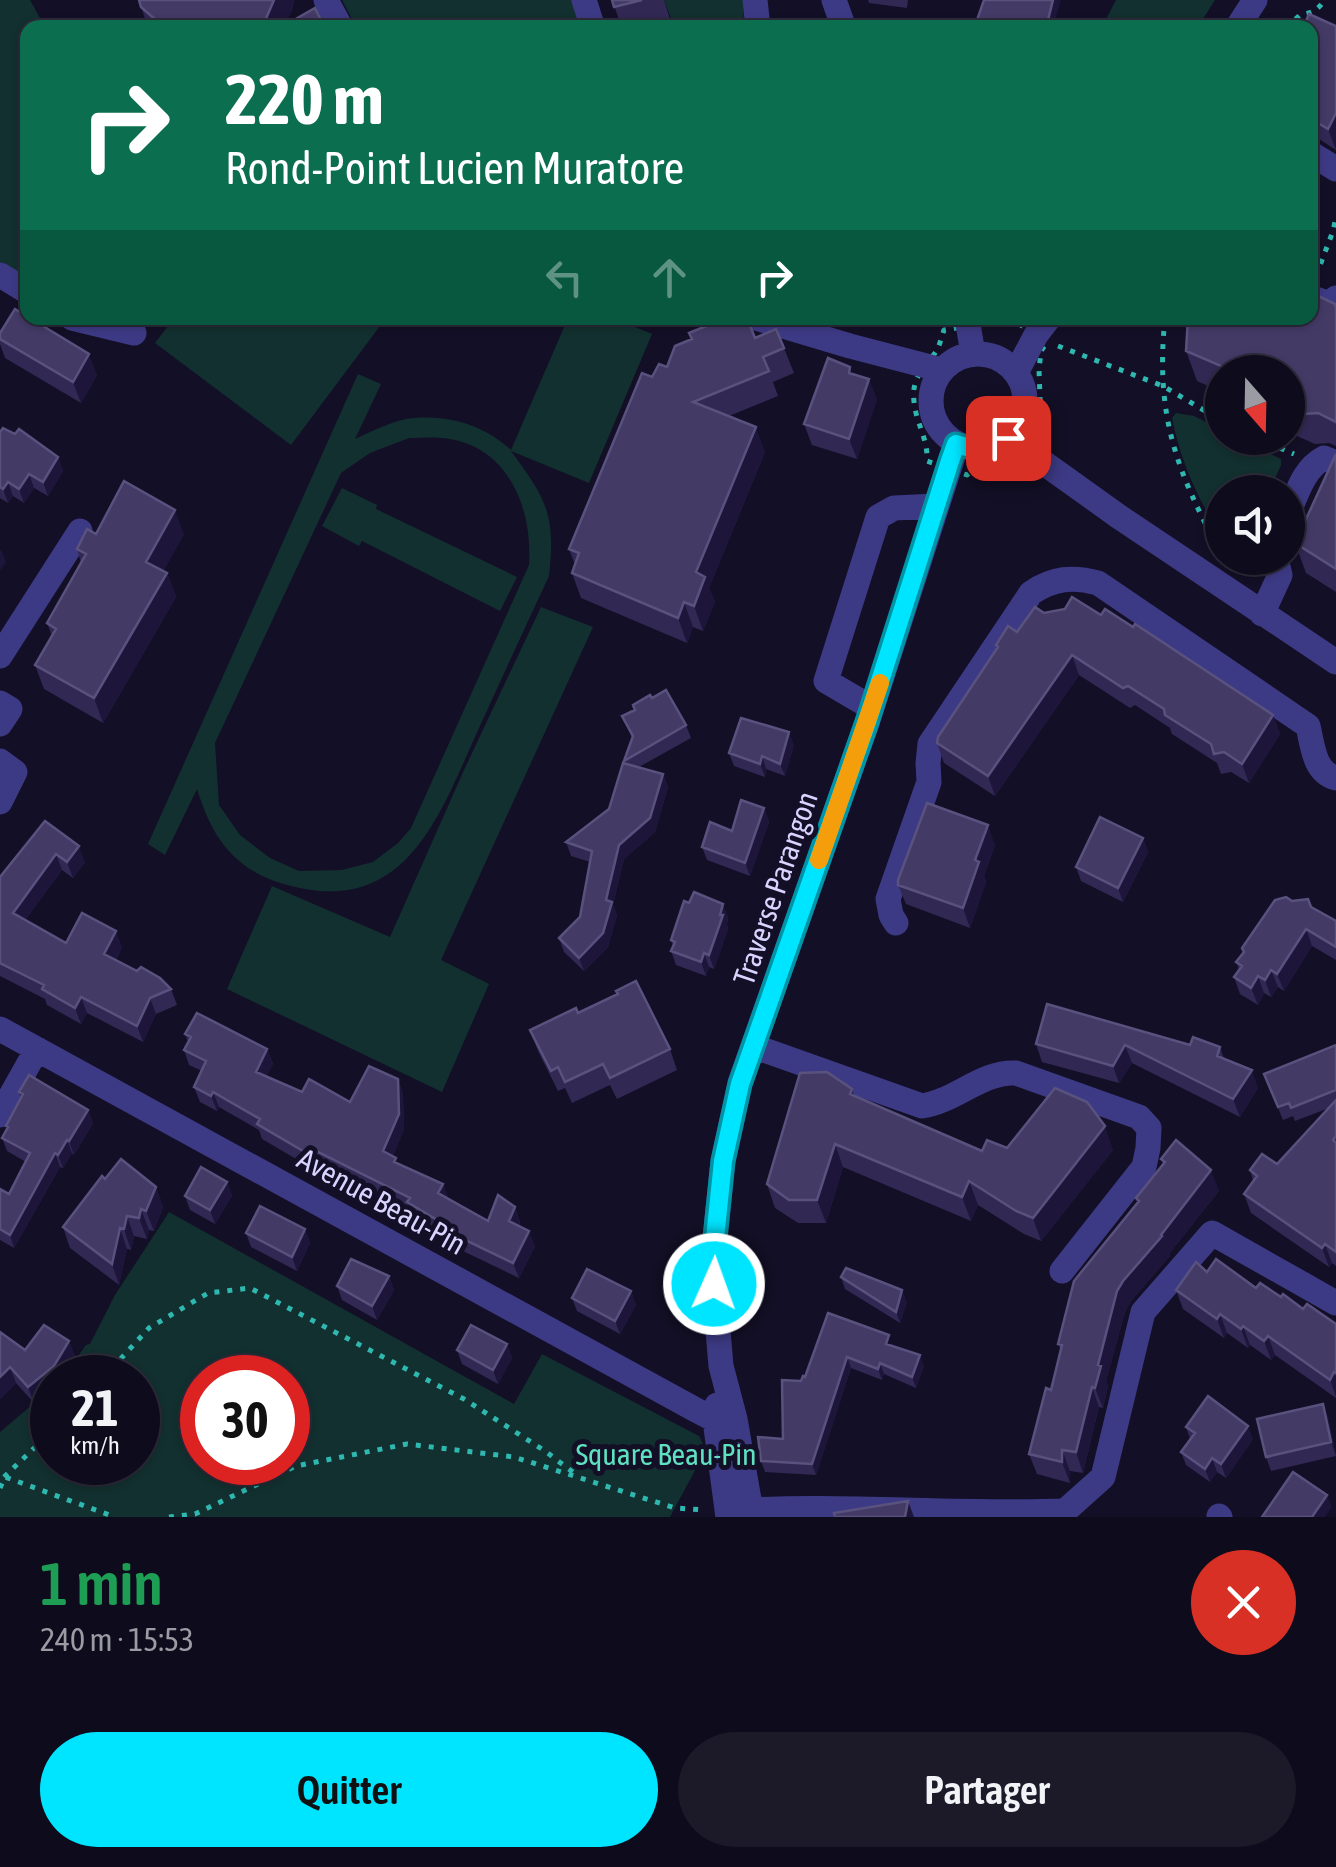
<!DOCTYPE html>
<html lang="fr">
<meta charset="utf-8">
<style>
:root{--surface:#0e0b1c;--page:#1c1929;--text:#f1f3f6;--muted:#9b9ba3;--line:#2e2b3b;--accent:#00e5ff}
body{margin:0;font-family:"Asap Condensed",sans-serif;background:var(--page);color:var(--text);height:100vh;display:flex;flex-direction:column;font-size:38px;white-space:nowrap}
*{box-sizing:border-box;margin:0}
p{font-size:32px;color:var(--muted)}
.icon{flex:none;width:55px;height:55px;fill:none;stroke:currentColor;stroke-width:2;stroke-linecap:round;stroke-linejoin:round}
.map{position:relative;height:1517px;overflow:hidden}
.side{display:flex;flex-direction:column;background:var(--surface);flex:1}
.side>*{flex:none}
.hud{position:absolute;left:20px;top:20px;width:1298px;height:305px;border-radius:20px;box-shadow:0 2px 8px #0004,0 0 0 2px var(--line);background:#0b6e4f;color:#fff;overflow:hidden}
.needle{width:65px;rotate:160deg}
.fabs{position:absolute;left:1205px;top:355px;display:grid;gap:20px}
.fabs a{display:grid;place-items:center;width:100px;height:100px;border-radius:50%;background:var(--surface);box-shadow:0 2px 8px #0004,0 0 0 2px var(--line);font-size:50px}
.speed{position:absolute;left:30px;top:1355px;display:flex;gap:20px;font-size:50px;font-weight:700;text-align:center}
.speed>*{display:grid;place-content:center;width:130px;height:130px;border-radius:50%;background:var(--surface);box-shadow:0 2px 8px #0004,0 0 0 2px var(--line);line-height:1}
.speed small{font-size:25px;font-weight:400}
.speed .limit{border:15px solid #d22;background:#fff;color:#111}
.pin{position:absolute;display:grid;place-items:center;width:85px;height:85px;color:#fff;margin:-42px;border-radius:20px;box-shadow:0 5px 15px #0006}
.me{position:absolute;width:110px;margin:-55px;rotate:2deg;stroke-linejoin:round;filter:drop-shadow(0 0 8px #0008)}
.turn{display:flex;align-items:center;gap:35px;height:210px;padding:0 40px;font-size:45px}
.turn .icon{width:130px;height:130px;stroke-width:2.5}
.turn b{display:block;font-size:70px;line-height:85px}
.lanes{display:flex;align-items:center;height:95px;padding:0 40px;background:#0003;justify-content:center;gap:50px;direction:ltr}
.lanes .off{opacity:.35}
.round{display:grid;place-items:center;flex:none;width:105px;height:105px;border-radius:52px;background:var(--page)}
.overview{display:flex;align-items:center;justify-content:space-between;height:170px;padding:0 40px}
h1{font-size:60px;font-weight:600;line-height:75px;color:#1e9e55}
.primary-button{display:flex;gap:20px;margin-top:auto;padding:20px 40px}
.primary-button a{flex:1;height:115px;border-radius:60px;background:var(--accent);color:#111;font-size:40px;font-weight:600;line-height:115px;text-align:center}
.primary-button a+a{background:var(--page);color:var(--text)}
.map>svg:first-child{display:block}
</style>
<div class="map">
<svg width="1336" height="1517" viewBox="0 0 1336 1517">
<rect width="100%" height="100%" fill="#130f26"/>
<path fill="#12302f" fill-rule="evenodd" d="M0,0H30L45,27L28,28V275L23,280L0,266Z
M342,0H577L586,27H356Z
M664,0H743L744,27L657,28L672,21Z
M1116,0H1215L1198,27H1102Z
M174,318H386L291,445L155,343Z
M568,318H613L652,334L589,483L511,451C546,499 556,514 549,576C525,627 502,678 479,728C439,816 406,920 284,884C233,869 212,837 197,789L165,855L148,844L358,374L381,384L355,439C373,431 395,419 415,418C451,415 485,426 511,450ZM409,438C420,438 430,437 441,438C507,443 533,507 529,565L411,828L398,843L373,862L342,870L299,871L270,858L240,835L219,805L215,743L341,473L370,453Z
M1176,413L1194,416L1222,430V438H1238L1281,459V465L1269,492H1222V535C1198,502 1180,459 1172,418Z
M342,488L377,505L376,509L517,577L500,611L362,541L359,546L322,526Z
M541,607L593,627L441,960L489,984L442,1092L227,989L272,886L390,937L464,770Z
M169,1212L514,1404L542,1354L699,1436L706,1450L670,1517H0V1432L52,1388V1462H138V1378L63,1377L86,1345L90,1344L115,1295ZM202,1378H288V1462H202Z"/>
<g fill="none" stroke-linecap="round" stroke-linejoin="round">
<path stroke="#2fb8b0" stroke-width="5" stroke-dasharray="5 8" stroke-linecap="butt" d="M1286,28L1301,14C1312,14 1318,9 1325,0
M1316,276L1333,231L1336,217
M1165,318C1155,415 1176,471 1222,555
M1006,320L1019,324L1047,342L1041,351L1039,370L1041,425L1048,441L1027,470C1004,462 987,458 967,475L927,461C928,443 920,429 916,413C909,382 918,375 935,353C940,346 941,338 944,330Z
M1058,346L1163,386L1222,421
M1256,438L1294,454
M103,1378L149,1328L208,1293L250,1288L464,1399L545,1451L574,1473
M4,1477L52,1431
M0,1488L5,1477L115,1517
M169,1517L195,1514L296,1466L407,1444L514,1457L675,1508L704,1510"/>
<path stroke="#3d3a85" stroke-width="25" d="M326,0L341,28
M584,0L593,28
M755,0L758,28
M834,0L844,28
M1237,28L1255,0
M1310,153L1336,169
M0,275L28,292
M1310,297L1330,304L1336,298
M72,318L134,333
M756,318L850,346L942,370
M967,318L973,354
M931 401a47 47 0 1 1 94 0a47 47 0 1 1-94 0Z
M1016,373L1036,335L1049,318
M1009,438L1118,516L1336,662
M1288,514C1297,494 1303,469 1324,458L1336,463
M1262,614L1280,575L1276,558
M0,656L80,531
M0,703L10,709L0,724
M872,708L826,681L878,517L894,508L936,506
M0,761L15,772L0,802
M896,923L891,915L888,899L929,782L928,763L930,744L1031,593C1053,578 1073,576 1098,583L1308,726C1313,747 1314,772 1336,778
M0,1029L696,1410L715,1420L735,1419
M753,1046L922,1106C956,1101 982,1071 1016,1073L1139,1117L1149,1128L1148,1148L1144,1167L1062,1271
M0,1115L37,1049
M717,1405L715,1420L728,1517
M727,1511C840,1504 953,1515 1065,1511L1103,1477L1143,1312L1212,1233L1336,1303
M1219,1516L1220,1517
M752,1517L735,1419L721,1366L714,1283L715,1238L723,1161L740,1083L867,723L957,444"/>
</g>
<path fill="#312854" d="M139,0H294L292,10L285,24L325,28H148Z
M612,0H664L671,22L651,28H622Z
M868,0H908L907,8L869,3Z
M1336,26V150L1319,139L1310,138V28Z
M1336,306V446L1329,443L1315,444L1288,432V372H1222V392L1197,381L1186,351Z
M0,333L97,375L81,403L5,358L0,344Z
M755,338L784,348L794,373L773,382L778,396L729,416L765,452L709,588L715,602L703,631L693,627L687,643L581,598L572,573L575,565L569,549L667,367Z
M852,373L877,399L857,459L812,445L804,424Z
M0,432L58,457L63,471L48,496L34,488L24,503L13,496L8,503L0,498Z
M1336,454V592L1306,573L1295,543Z
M96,534H184L163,571L167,573L176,597L103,723L44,689L35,665L52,636L47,623L81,563L77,549Z
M1044,613L1101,615L1133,627L1273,715L1280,734L1249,783L1231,772L1221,774L1217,763L1172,734L1170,728L1135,705L1130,708L1079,675L995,796L944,763L937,743L997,648L996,645Z
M652,698L686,725L691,738L639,767L663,774L668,787L655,832L624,859L613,905L617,915L608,947L584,971L564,952L559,938L580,917L590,862L571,856L566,842L609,809L625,764L624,761L632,738L622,716Z
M794,745L785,776L766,769L765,777L734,766L729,753Z
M764,808L769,822L750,876L707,860L702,847L732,831Z
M45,821L85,862L73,878L62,870L25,920L66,943L122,947L116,960L171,989L177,1005L156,1014L143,1042L87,1013L81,1024L47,1005L45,999L0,976V877Z
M1143,838L1148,852L1123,902L1081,881L1076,867Z
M995,845L984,876L986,882L970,928L906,904L898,885Z
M1292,901L1311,907L1336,921V960L1312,946L1284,991L1278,987L1271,997L1264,993L1258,1005L1240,994L1234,977L1239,969L1236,962Z
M689,903L723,904L728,918L727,924L728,929L714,969L709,967L706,976L676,965L671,951L673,946L671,940Z
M578,1013L670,1049L677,1070L617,1099L610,1085L572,1103L565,1088L558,1091L538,1051L530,1030Z
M185,1034L267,1049L273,1064L266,1077L302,1092L350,1102L398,1079L403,1094L404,1129L393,1156L398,1164L443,1184L448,1198L488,1221L515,1207L520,1222L519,1226L535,1246L519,1278L440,1240L437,1232L413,1217L410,1211L324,1166L320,1173L262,1139L259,1130L219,1107L217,1111L200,1102L194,1087L202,1071L189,1065L184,1050L188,1042Z
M1036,1044L1190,1045L1220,1047L1224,1059L1258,1088L1240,1117L1132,1063L1119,1083L1042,1062Z
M1336,1045V1266L1332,1263L1329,1267L1251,1213L1244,1194L1253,1181L1250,1170L1277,1164L1329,1108L1295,1121L1293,1116L1283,1120L1264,1074Z
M852,1089L855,1096L982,1151L1007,1148L1113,1150L1041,1241L1024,1234L978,1205L971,1221L843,1167L826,1223H798L775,1208L767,1184Z
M19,1092L88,1110L93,1123L74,1155L72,1153L63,1168L60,1167L14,1248L0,1240V1189L9,1194L26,1162L7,1151L2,1138L7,1129L6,1126L21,1098Z
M1161,1159L1219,1191L1169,1254L1170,1256L1131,1301L1125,1312L1106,1381L1108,1386L1103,1408L1099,1407L1083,1473L1070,1471V1483L1037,1474L1029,1454L1051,1390L1061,1350L1058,1344L1137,1203L1136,1198L1163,1164Z
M105,1179L156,1187L163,1207L154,1231L149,1230L147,1239L134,1236L131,1250L127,1249L119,1285L70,1248L63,1227Z
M227,1182L232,1196L215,1224L190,1210L185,1196Z
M305,1229L310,1243L297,1271L251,1247L246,1233Z
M1207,1272L1281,1297L1303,1309L1336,1324V1398L1275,1355L1271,1360L1250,1345L1248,1348L1227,1333L1224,1338L1183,1309L1176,1290Z
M389,1276L394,1290L377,1320L342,1300L337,1286Z
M841,1277L907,1302L900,1323L845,1289Z
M631,1291L636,1305L620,1334L577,1311L572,1298Z
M828,1313L893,1346L924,1366L916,1388L884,1374L882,1380L851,1368L816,1475L765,1472L761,1461L783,1439L801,1381L805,1377Z
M0,1332L25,1350L69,1341L75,1357L34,1403L16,1383L0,1399Z
M507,1344L512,1358L498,1384L462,1364L457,1350Z
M1323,1404L1328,1418L1336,1456L1271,1471L1266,1457Z
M1186,1427L1253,1439L1226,1478L1217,1472L1210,1482L1186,1465L1181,1452L1190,1439Z"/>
<path fill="#1d163a" d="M274,0H294L292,10L284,28H262Z
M1053,0H1061L1053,28H1046Z
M1336,113V150L1328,129Z
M89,354L97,375L81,403L73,382Z
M869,379L877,399L857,459L849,439Z
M756,427L765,452L709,588L715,602L703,631L694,606L696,572Z
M58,457L63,471L48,496L43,482Z
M29,474L34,488L24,503L19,489Z
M8,482L13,496L8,503L3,489Z
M175,510L184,534L155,587L146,562Z
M1,549L6,562L0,571V551Z
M167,573L176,597L103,723L94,698Z
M684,602L693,627L687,643L678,618Z
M1072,655L1079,675L995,796L988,776Z
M1273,715L1280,734L1249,783L1242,764Z
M789,732L794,745L785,776L780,764Z
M762,756L766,769L765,777L760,764Z
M663,774L668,787L655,832L624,859L613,905L617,915L608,947L584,971L579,958L606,900L619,845Z
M764,808L769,822L750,876L745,863Z
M988,825L995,845L984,876L986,882L970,928L963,908L975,860Z
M1143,838L1148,852L1123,902L1118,888Z
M79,846L85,862L73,878L67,862Z
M56,854L62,870L18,929L13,913Z
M723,904L728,918L727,924L728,929L714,969L709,955Z
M1306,929L1312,946L1284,991L1277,974Z
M116,931L122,947L110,970L104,954Z
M704,953L709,967L706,976L701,962Z
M1271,970L1278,987L1271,997L1265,980Z
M1258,976L1264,993L1258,1005L1251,988Z
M81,997L87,1013L81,1024L75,1008Z
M150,998L156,1014L143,1042L137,1026Z
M1125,1045L1132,1063L1119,1083L1113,1066Z
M267,1049L273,1064L261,1087L256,1072Z
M1252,1070L1258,1088L1240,1117L1233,1099Z
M398,1079L403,1094L404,1129L389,1166L383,1151Z
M213,1092L219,1107L217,1111L211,1096Z
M88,1110L93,1123L74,1155L69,1141Z
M1105,1126L1113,1150L1041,1241L1033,1218Z
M67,1140L72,1153L63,1168L58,1155Z
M835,1144L843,1167L826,1223L817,1200Z
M318,1152L324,1166L320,1173L315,1158Z
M55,1153L60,1167L14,1248L10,1235Z
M1211,1170L1219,1191L1169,1254L1170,1256L1131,1301L1125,1312L1106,1381L1108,1386L1103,1408L1095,1388L1098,1365L1117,1291L1123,1281Z
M969,1181L978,1205L971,1221L962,1197Z
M227,1182L232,1196L215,1224L210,1210Z
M443,1184L448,1198L438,1193Z
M156,1187L163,1207L154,1231L146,1211Z
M515,1207L520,1222L515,1236L509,1221Z
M141,1209L149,1230L147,1239L139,1218Z
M127,1216L134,1236L131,1250L124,1229Z
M120,1228L127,1249L119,1285L112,1264Z
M305,1229L310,1243L297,1271L292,1257Z
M529,1231L535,1246L519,1278L513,1263Z
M1325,1244L1332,1263L1329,1267L1322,1248Z
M389,1276L394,1290L377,1320L372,1306Z
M902,1290L907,1302L900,1323L896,1312Z
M631,1291L636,1305L620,1334L615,1321Z
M1220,1314L1227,1333L1224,1338L1217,1319Z
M1243,1326L1250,1345L1248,1348L1241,1329Z
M1268,1336L1275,1355L1271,1360L1264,1341Z
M69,1341L75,1357L63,1378H52V1388L34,1403L28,1387Z
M507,1344L512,1358L498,1384L493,1370Z
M920,1355L924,1366L916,1388L912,1377Z
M847,1357L851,1368L816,1475L812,1464Z
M880,1363L884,1374L882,1380L878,1369Z
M10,1367L16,1383L0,1399V1377Z
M1334,1372L1336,1377V1397L1330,1380Z
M1092,1387L1099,1407L1083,1473L1076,1452Z
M1323,1404L1328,1418L1336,1456L1331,1442Z
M1248,1426L1253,1439L1226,1478L1221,1464Z
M1062,1450L1070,1471V1483L1062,1462Z
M1212,1458L1217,1472L1210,1482L1205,1469Z
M1327,1495L1332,1507L1325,1517H1312Z
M908,1501L914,1517H905Z"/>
<path fill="#433a66" stroke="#5a527e" stroke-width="2.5" d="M139,0H274L262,28H165L141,7Z
M612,0H642L614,7Z
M984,0H1053L1046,28H991L976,23Z
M315,8L325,28H280Z
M1309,14L1336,26V113L1328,129L1310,118V28H1303Z
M1310,292L1335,304L1336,308V422L1318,413L1304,414L1288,407V372H1235L1186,351L1188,318H1310Z
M15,309L89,354L73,382L0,339V333Z
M726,318H747L755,338L776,329L784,348L763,357L769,371L693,402L756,427L696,572L705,577L694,606L684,602L678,618L572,573L579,553L569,549L642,373L652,377L659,364L667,367L675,346L692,339L689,333Z
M828,358L850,367L849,373L869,379L849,439L804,424Z
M3,428L15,434L19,429L58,457L43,482L29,474L19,489L8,482L3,489L0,487V432Z
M1336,454V569L1295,543Z
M124,481L175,510L146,562L167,573L94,698L35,665L56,629L47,623L86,554L77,549L87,529L96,534Z
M1072,597L1101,615L1105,609L1133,627L1135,624L1273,715L1242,764L1224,752L1214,754L1211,744L1165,715L1164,709L1128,686L1123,688L1072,655L988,776L937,743L938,737L998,647L996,645L1008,626L1017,632L1035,607L1044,613L1065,609Z
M666,690L686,725L624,761L633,736L622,716L635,710L633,705L650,695L652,698Z
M741,718L789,732L780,764L762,756L760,764L729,753Z
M623,763L663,774L650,818L619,845L606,900L612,902L603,933L579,958L559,938L580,917L592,851L566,842L609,809Z
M741,800L764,808L745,863L702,847L710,822L732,831Z
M927,803L988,825L975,860L979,862L963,908L898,885V880Z
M1100,817L1143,838L1118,888L1076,867Z
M45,821L79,846L67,862L56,854L13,913L66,943L82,913L116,931L104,954L137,971L141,967L160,978L171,989L150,998L137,1026L81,997L75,1008L42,989L44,985L0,963V877Z
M694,892L723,904L720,915H723L709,955L704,953L701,962L671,951L675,942L671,940L684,901L689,903Z
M1286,897L1292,901L1308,899L1311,907L1336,921V947L1306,929L1277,974L1271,970L1265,980L1258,976L1251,988L1234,977L1242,966L1236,962L1244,952L1242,948L1275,900Z
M636,981L670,1049L610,1078L603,1064L565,1082L558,1067L551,1071L530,1030L576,1008L578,1013L618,994L616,991Z
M1047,1004L1190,1045L1193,1037L1220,1047L1217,1056L1252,1070L1233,1099L1125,1045L1113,1066L1036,1044Z
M197,1013L267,1049L256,1072L302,1092L309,1079L350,1102L369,1066L398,1079L399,1114L383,1151L396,1158L394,1162L443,1184L438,1193L488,1221L498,1195L515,1207L509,1221L529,1231L513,1263L434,1225L437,1220L407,1202L410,1198L318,1152L315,1158L257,1124L260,1119L213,1092L211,1096L194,1087L206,1061L184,1050L191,1037L185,1034Z
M1336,1045V1090L1291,1108L1289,1103L1278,1107L1264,1074Z
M827,1072L852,1089L850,1094L982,1151L987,1140L1007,1148L1055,1088L1087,1102L1105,1126L1033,1218L1016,1211L969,1181L962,1197L835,1144L817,1200H789L767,1184L800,1073Z
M29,1075L88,1110L69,1141L67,1140L58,1155L55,1153L10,1235L0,1229V1189L9,1194L30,1153L2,1138L8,1127L6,1126L23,1094L19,1092Z
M1336,1100V1136L1333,1140L1336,1143V1252L1325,1244L1322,1248L1244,1194L1257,1176L1250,1170L1262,1154L1277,1164Z
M1176,1140L1211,1170L1161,1235L1162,1236L1123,1281L1117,1291L1098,1365L1101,1366L1095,1388L1092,1387L1076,1452L1062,1450V1462L1029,1454L1046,1388L1051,1390L1062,1345L1058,1344L1074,1281L1139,1201L1136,1198L1165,1162L1161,1159Z
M121,1159L156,1187L146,1211L141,1209L139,1218L127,1216L124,1229L120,1228L112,1264L63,1227L102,1176L105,1179Z
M201,1167L227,1182L210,1210L185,1196Z
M260,1206L305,1229L292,1257L246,1233Z
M351,1259L389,1276L372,1306L337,1286Z
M1216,1259L1256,1288L1260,1283L1281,1297L1283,1294L1303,1309L1307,1304L1336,1324V1373L1334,1372L1330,1380L1268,1336L1264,1341L1243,1326L1241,1329L1220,1314L1217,1319L1176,1290L1196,1262L1207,1272Z
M846,1268L902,1290L896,1312L841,1277Z
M587,1269L631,1291L615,1321L572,1298Z
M828,1313L889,1335L886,1344L920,1355L912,1377L880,1363L878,1369L847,1357L812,1464L761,1461L758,1437L783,1439L782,1380L801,1381L803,1376L805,1377Z
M44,1325L69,1341L54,1366L28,1387L10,1367L0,1377V1332L25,1350Z
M471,1325L507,1344L493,1370L457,1350Z
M1208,1396L1248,1426L1221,1464L1212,1458L1205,1469L1181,1452L1195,1433L1186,1427Z
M1323,1404L1331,1442L1266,1457L1257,1419Z
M1293,1472L1327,1495L1312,1517H1262Z
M908,1501L905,1517H835L834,1513Z"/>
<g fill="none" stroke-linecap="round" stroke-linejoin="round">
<g stroke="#0095a6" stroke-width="25">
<path id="route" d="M714,1284L715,1238L723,1161L740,1084L867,722L950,461L956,444C977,451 990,449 1008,438"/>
</g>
<use href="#route" stroke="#00e5ff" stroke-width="18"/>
<path stroke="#f59e0b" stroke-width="18" d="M819,860L880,683"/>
</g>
<g text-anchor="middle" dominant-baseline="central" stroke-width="10" stroke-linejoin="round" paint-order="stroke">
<g font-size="30" fill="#d9d4ff" stroke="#130f26">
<text transform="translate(775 888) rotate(-71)">Traverse Parangon</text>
<text transform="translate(382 1201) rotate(29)">Avenue Beau-Pin</text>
</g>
<g font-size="30" fill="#5fe0c0" stroke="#130f26">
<text x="666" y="1454">Square Beau-Pin</text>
</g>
</g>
</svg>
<div class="fabs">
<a><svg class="needle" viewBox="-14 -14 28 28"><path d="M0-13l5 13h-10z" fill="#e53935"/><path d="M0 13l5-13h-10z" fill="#9b9ba3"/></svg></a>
<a><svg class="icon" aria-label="sound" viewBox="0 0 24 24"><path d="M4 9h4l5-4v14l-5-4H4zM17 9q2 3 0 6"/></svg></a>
</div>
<div class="speed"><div>21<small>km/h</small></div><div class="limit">30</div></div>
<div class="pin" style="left:1008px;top:438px;background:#d93025"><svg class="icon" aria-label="arrive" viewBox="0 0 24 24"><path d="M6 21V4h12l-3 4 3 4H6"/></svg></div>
<svg class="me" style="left:714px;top:1284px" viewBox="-20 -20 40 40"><circle r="17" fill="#00e5ff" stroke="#fff" stroke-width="3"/><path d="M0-11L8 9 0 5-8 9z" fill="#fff"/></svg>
<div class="hud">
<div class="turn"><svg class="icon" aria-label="right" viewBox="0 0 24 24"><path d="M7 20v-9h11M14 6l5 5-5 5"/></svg><div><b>220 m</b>Rond-Point Lucien Muratore</div></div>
<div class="lanes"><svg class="icon off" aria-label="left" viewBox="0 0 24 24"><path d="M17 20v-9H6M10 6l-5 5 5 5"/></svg><svg class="icon off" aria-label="ahead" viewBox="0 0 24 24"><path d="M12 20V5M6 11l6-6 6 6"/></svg><svg class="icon" aria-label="right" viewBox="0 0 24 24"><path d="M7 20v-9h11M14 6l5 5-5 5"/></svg></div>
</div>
</div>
<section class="side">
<div class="overview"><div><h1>1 min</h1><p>240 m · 15:53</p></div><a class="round" style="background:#d93025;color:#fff"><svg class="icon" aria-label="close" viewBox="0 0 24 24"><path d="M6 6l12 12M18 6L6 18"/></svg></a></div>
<div class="primary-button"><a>Quitter</a><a>Partager</a></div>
</section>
